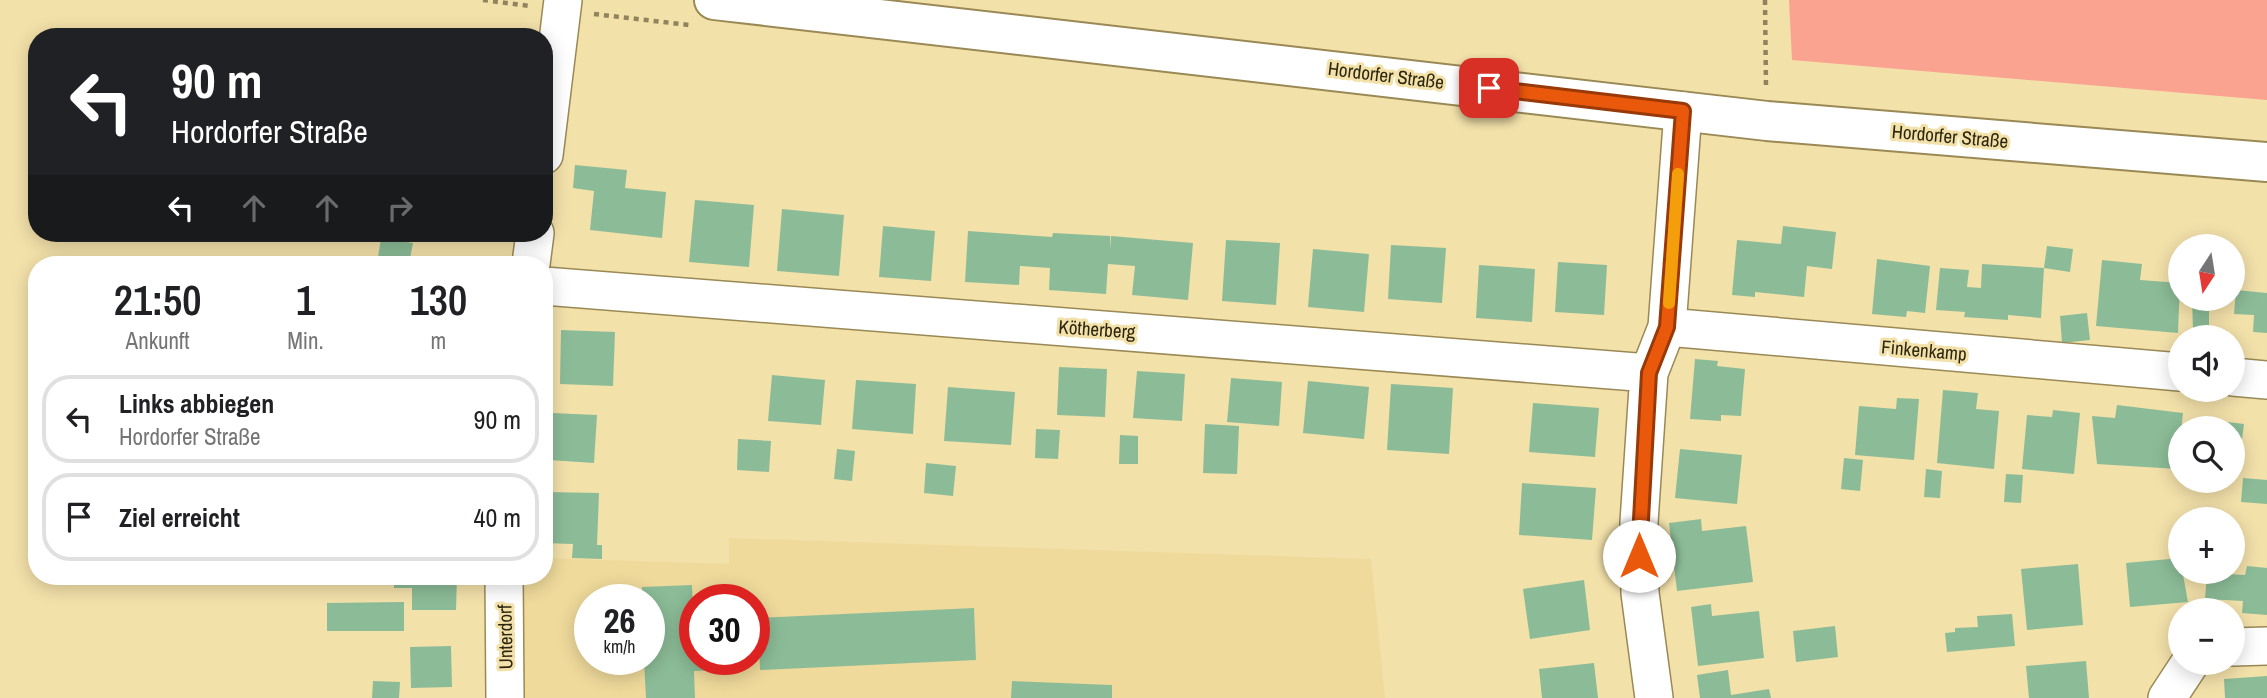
<!DOCTYPE html>
<html lang="de">
<meta charset="utf-8">
<style>
:root{--surface:#fff;--page:#f2f2f2;--text:#202124;--muted:#757577;--line:#e0e0e0}
body{margin:0;font-family:"Archivo Narrow",sans-serif;background:var(--page);color:var(--text);height:100vh;display:flex;flex-direction:column;font-size:26px;white-space:nowrap}
*{box-sizing:border-box;margin:0}
p{font-size:23px;color:var(--muted)}
.icon{flex:none;width:38px;height:38px;fill:none;stroke:currentColor;stroke-width:2;stroke-linecap:round;stroke-linejoin:round}
.map{position:relative;flex:1;overflow:hidden}
.side{position:absolute;left:28px;top:256px;width:525px;height:329px;display:flex;flex-direction:column;background:var(--surface);border-radius:28px;box-shadow:0 4px 18px #0003}
.side>*{flex:none}
.hud{position:absolute;left:28px;top:28px;width:525px;height:214px;border-radius:28px;box-shadow:0 4px 18px #0003;background:#202124;color:#fff;overflow:hidden}
.needle{width:46px;rotate:192deg}
.controls{position:absolute;left:2168px;top:234px;display:grid;gap:14px}
.controls a{display:grid;place-items:center;width:77px;height:77px;border-radius:50%;background:var(--surface);box-shadow:0 4px 18px #0003;font-size:35px}
.speed{position:absolute;left:574px;top:584px;display:flex;gap:14px;font-size:35px;font-weight:700;text-align:center}
.speed>*{display:grid;place-content:center;width:91px;height:91px;border-radius:50%;background:var(--surface);box-shadow:0 4px 18px #0003;line-height:1}
.speed small{font-size:18px;font-weight:400}
.speed .limit{border:10px solid #d22;background:#fff;color:#111}
.pin{position:absolute;display:grid;place-items:center;width:60px;height:60px;color:#fff;margin:-30px;border-radius:14px;box-shadow:0 4px 10px #0006}
.me{position:absolute;width:77px;margin:-38px;rotate:0deg;stroke-linejoin:round;filter:drop-shadow(0 0 5px #0008)}
.turn{display:flex;align-items:center;gap:24px;height:147px;padding:0 28px;font-size:32px}
.turn .icon{width:91px;height:91px;stroke-width:2.5}
.turn b{display:block;font-size:49px;line-height:60px}
.lanes{display:flex;align-items:center;height:66px;padding:0 28px;background:#0003;justify-content:center;gap:35px;direction:ltr}
.lanes .off{opacity:.35}
.eta{display:flex;justify-content:space-evenly;align-items:center;height:119px;text-align:center}
.eta b{font-size:42px;font-weight:600;line-height:49px}
ul{padding:0;list-style:none}
li{display:flex;align-items:center;gap:21px;height:88px;margin:0 14px 10px;padding:0 14px;border:4px solid var(--line);border-radius:28px}
li div{flex:1}
li b{display:block;font-size:26px}
li em{font-style:normal}
.map>svg:first-child{display:block}
</style>
<div class="map">
<svg width="2267" height="698" viewBox="0 0 2267 698">
<rect width="100%" height="100%" fill="#f3e1aa"/>
<path fill="#efda9b" fill-rule="evenodd" d="M729,538L1371,559L1385,698H523L521,576H544V558L729,564ZM590,600H649V660H590ZM695,600H754V660H695Z"/>
<path fill="#fba391" d="M1789,0H2267V100L1792,60Z"/>
<path fill="#8cbc97" d="M575,165L627,170L625,188L666,192L662,238L590,230L594,191L573,188Z
M695,200L754,205L749,267L689,262Z
M782,209L844,215L839,276L777,271Z
M883,226L935,231L931,281L879,277Z
M1783,226L1836,232L1832,269L1807,266L1804,297L1755,292V297L1732,295L1737,240L1781,244Z
M968,231L1052,237L1053,233L1110,236V249L1111,236L1193,243L1188,300L1132,295L1135,266L1108,264L1106,294L1049,290L1050,268L1020,266L1019,285L965,282Z
M441,233H478V238Z
M381,238L413,243L409,264H377Z
M1226,240L1280,243L1276,305L1222,301Z
M1391,245L1446,248L1442,303L1388,299Z
M2047,246L2073,249L2070,272L2044,268Z
M1313,249L1369,254L1364,312L1308,307Z
M433,257L474,262V264H432Z
M1877,259L1930,266L1925,313L1907,311L1906,317L1872,314Z
M2102,260L2142,264L2140,280L2180,283L2178,333L2096,326Z
M1558,262L1607,265L1604,315L1555,312Z
M1982,264L2044,268L2041,318L2008,315V320L1964,317L1965,312L1936,310L1940,268L1969,270L1967,287L1981,288Z
M1479,265L1535,269L1532,322L1476,318Z
M2236,290L2267,293V333L2253,332L2254,315L2234,314Z
M2192,300L2209,301V330H2193Z
M2087,313L2090,340L2062,343L2060,316Z
M561,330L615,332L613,386L560,384Z
M1695,359L1718,361L1717,366L1745,369L1741,416L1721,415V421L1690,419Z
M1059,367L1107,369L1105,417L1057,415Z
M1137,371L1185,374L1182,421L1133,418Z
M772,375L825,380L821,425L768,421Z
M1231,378L1282,382L1279,426L1227,422Z
M856,380L916,384L913,434L852,429Z
M1308,381L1369,387L1364,439L1303,433Z
M1391,384L1453,388L1449,454L1387,450Z
M948,387L1015,392L1011,445L944,441Z
M1943,390L1978,393L1976,409L1999,411L1994,469L1937,463Z
M1897,398L1919,399L1914,460L1855,455L1859,406L1896,409Z
M1533,403L1599,408L1595,457L1529,452Z
M2117,405L2183,413L2177,469L2097,464L2092,416L2115,418Z
M2053,410L2080,413L2074,474L2022,469L2027,415L2052,417Z
M552,413L597,415L594,463L549,460Z
M2227,422L2244,424L2240,454L2233,453V429H2227Z
M1205,424L1239,426L1237,474L1203,473Z
M1036,429L1060,430L1058,459L1035,458Z
M1120,435L1138,436V464H1119Z
M738,439L771,441L769,472L737,470Z
M837,449L855,451L852,481L834,479Z
M1680,449L1742,455L1737,504L1675,498Z
M1844,458L1863,460L1860,491L1841,489Z
M926,463L956,466L953,496L924,493Z
M1926,469L1942,471L1940,498L1924,497Z
M2006,474L2023,475L2021,503L2004,502Z
M2243,478L2267,480V504L2241,502Z
M1522,483L1596,488L1592,540L1519,535Z
M546,492L599,493L597,545H602V559L572,558L573,544L544,543Z
M1701,519L1702,531L1746,526L1753,582L1677,591L1669,523Z
M2180,558L2188,602L2130,607L2126,563Z
M2078,564L2083,625L2027,630L2021,569Z
M2247,566L2267,568V615L2242,613L2243,601L2205,599L2207,573L2245,575Z
M394,576H457L456,610H412V588H394Z
M1584,580L1590,630L1530,639L1523,589Z
M692,585L695,660H722L723,670L694,671L695,698H646L644,660H649V600H642V587Z
M404,602V631H327V603Z
M1711,604L1712,616L1759,611L1764,658L1698,666L1691,607Z
M974,608L976,660L760,670L758,618Z
M2012,614L2015,646L1947,652L1945,633L1955,632V628L1978,627L1977,616Z
M1835,626L1838,657L1796,662L1793,631Z
M451,646L452,687L411,688L410,647Z
M2086,661L2089,698H2029L2026,666Z
M1594,663L1598,698H1542L1539,669Z
M1728,670L1731,695L1769,689L1771,698H1700L1697,675Z
M2267,676V698H2225L2224,679Z
M373,681L400,682L399,698H372Z
M1012,681L1112,685V698H1011Z"/>
<g fill="none" stroke-linecap="round" stroke-linejoin="round">
<g stroke="#9a8955" stroke-width="40">
<path id="minor" d="M544,155L563,0
M531,264L535,233
M544,286L1649,373
M1667,327L2180,372
M2233,377L2267,380
M504,576L505,698
M2233,647L2267,646
M1654,698L1640,593L1639,522L1649,373L1667,327L1683,111
M2167,698L2190,663"/>
</g>
<g stroke="#9a8955" stroke-width="42">
<path id="secondary" d="M714,0L1767,121L2267,162"/>
</g>
<path stroke="#90835d" stroke-width="4.5" stroke-dasharray="5 5" stroke-linecap="butt" d="M483,0L530,6
M1765,0L1766,87
M594,14L689,25"/>
<use href="#minor" stroke="#fff" stroke-width="37"/>
<use href="#secondary" stroke="#fff" stroke-width="38"/>
</g>
<g fill="none" stroke-linecap="round" stroke-linejoin="round">
<g stroke="#983908" stroke-width="18">
<path id="route" d="M1489,88L1683,111L1667,327L1649,373L1639,556"/>
</g>
<use href="#route" stroke="#ea580c" stroke-width="12"/>
<path stroke="#f59e0b" stroke-width="12" d="M1669,303L1678,174"/>
</g>
<g text-anchor="middle" dominant-baseline="central" stroke-width="6" stroke-linejoin="round" paint-order="stroke">
<g font-size="19" fill="#2c250f" stroke="#f3e1aa">
<text transform="translate(1386 75) rotate(7)">Hordorfer Straße</text>
<text transform="translate(1950 136) rotate(5)">Hordorfer Straße</text>
<text transform="translate(1097 329) rotate(4)">Kötherberg</text>
<text transform="translate(1924 350) rotate(5)">Finkenkamp</text>
<text transform="translate(505 637) rotate(-91)">Unterdorf</text>
</g>
</g>
</svg>
<div class="controls">
<a><svg class="needle" viewBox="-14 -14 28 28"><path d="M0-13l5 13h-10z" fill="#e53935"/><path d="M0 13l5-13h-10z" fill="#757577"/></svg></a>
<a><svg class="icon" aria-label="sound" viewBox="0 0 24 24"><path d="M4 9h4l5-4v14l-5-4H4zM17 9q2 3 0 6"/></svg></a>
<a><svg class="icon" aria-label="search" viewBox="0 0 24 24"><circle cx="10" cy="10" r="6"/><path d="M15 15l6 6"/></svg></a>
<a>+</a>
<a>−</a>
</div>
<div class="speed"><div>26<small>km/h</small></div><div class="limit">30</div></div>
<div class="pin" style="left:1489px;top:88px;background:#d93025"><svg class="icon" aria-label="arrive" viewBox="0 0 24 24"><path d="M6 21V4h12l-3 4 3 4H6"/></svg></div>
<svg class="me" style="left:1639px;top:556px" viewBox="-20 -20 40 40"><circle r="19" fill="#fff"/><path d="M0-13L10 11 0 6-10 11z" fill="#ea580c"/></svg>
<div class="hud">
<div class="turn"><svg class="icon" aria-label="left" viewBox="0 0 24 24"><path d="M17 20v-9H6M10 6l-5 5 5 5"/></svg><div><b>90 m</b>Hordorfer Straße</div></div>
<div class="lanes"><svg class="icon" aria-label="left" viewBox="0 0 24 24"><path d="M17 20v-9H6M10 6l-5 5 5 5"/></svg><svg class="icon off" aria-label="ahead" viewBox="0 0 24 24"><path d="M12 20V5M6 11l6-6 6 6"/></svg><svg class="icon off" aria-label="ahead" viewBox="0 0 24 24"><path d="M12 20V5M6 11l6-6 6 6"/></svg><svg class="icon off" aria-label="right" viewBox="0 0 24 24"><path d="M7 20v-9h11M14 6l5 5-5 5"/></svg></div>
</div>
<section class="side">
<div class="eta">
<div><b>21:50</b><p>Ankunft</p></div>
<div><b>1</b><p>Min.</p></div>
<div><b>130</b><p>m</p></div>
</div>
<ul>
<li><svg class="icon" aria-label="left" viewBox="0 0 24 24"><path d="M17 20v-9H6M10 6l-5 5 5 5"/></svg><div><b>Links abbiegen</b><p>Hordorfer Straße</p></div><em>90 m</em></li>
<li><svg class="icon" aria-label="arrive" viewBox="0 0 24 24"><path d="M6 21V4h12l-3 4 3 4H6"/></svg><div><b>Ziel erreicht</b></div><em>40 m</em></li>
</ul>
</section>
</div>
